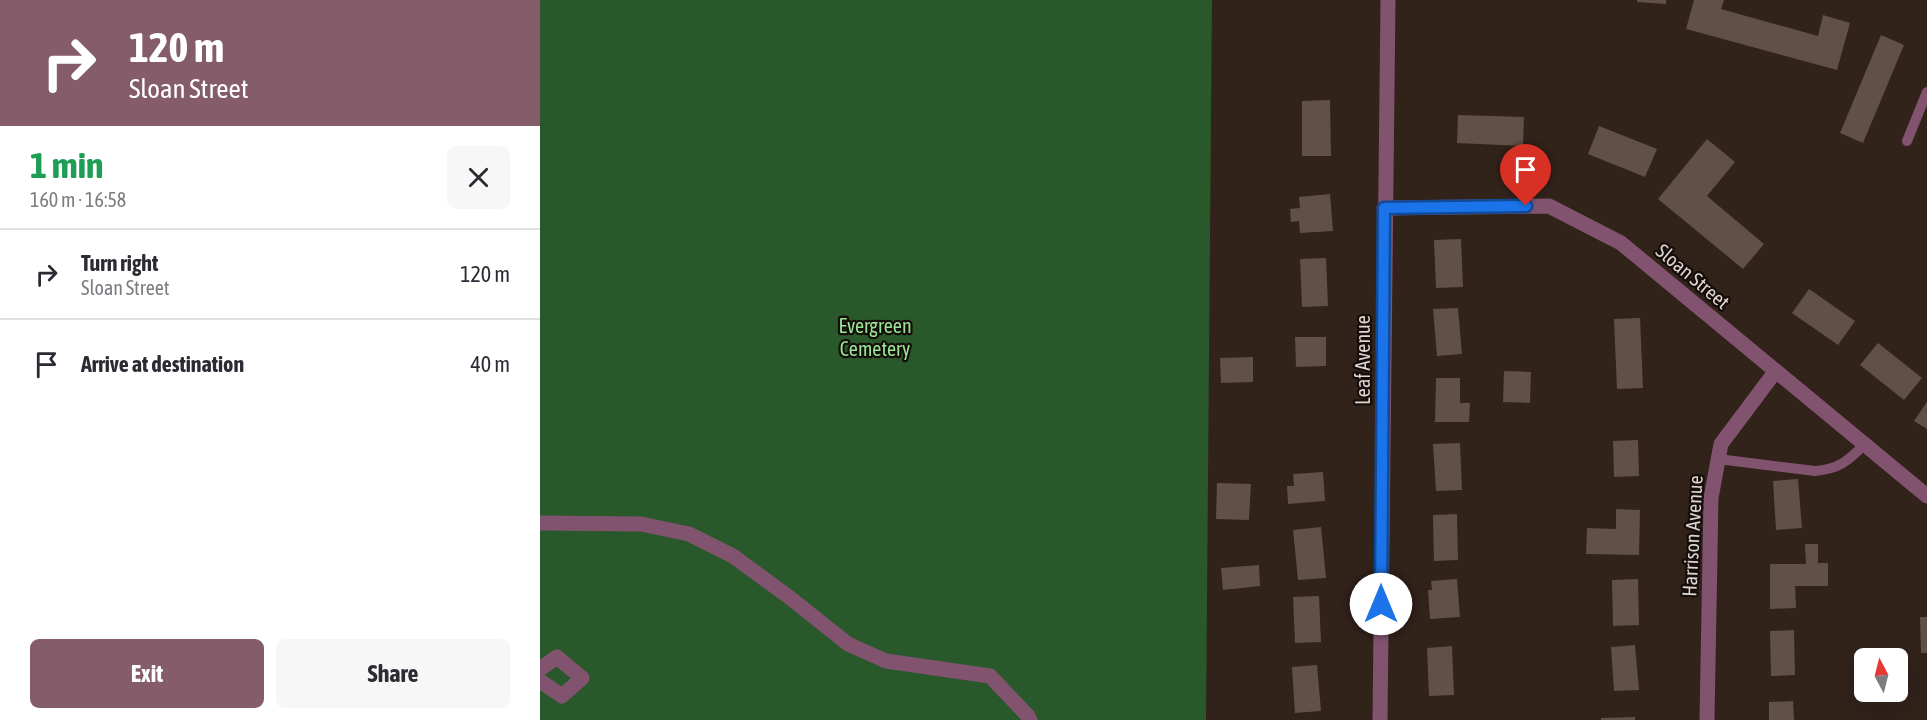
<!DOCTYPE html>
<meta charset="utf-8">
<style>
:root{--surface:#fff;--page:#f7f7f7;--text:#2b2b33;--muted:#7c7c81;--line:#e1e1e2;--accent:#855d6a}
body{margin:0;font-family:"Asap Condensed",sans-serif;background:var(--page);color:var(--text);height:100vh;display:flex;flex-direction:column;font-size:22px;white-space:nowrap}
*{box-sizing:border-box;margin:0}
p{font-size:20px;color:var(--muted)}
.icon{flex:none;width:33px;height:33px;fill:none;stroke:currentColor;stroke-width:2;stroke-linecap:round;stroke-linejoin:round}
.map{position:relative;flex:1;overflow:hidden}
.panel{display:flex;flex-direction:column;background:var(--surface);width:540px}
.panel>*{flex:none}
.guide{background:#855d6a;color:#fff;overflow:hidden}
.needle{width:39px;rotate:353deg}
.controls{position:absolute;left:1314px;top:648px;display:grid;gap:12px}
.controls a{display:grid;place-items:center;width:54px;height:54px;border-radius:9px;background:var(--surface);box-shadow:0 6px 24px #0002;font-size:30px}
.pin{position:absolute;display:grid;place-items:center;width:51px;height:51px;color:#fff;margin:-62px -26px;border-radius:50% 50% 50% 0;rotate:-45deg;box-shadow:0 0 6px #0007}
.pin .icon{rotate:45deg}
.me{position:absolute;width:66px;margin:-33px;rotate:0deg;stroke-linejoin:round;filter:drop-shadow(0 0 4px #0008)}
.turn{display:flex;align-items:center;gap:21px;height:126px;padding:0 30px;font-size:27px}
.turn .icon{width:78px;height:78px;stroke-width:2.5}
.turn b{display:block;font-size:42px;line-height:51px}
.round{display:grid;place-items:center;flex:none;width:63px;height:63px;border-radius:9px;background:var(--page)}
.summary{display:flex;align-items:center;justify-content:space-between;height:102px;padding:0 30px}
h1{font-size:36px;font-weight:700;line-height:45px;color:#1e9e55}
.cta{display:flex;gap:12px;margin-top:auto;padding:12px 30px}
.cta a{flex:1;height:69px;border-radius:9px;background:var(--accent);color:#fff;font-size:24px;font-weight:700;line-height:69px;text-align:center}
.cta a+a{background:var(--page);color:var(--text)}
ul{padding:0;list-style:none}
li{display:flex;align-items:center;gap:18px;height:90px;padding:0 30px;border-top:2px solid var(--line)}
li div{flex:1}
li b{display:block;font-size:22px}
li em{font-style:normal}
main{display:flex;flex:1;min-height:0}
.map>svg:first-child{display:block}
</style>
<main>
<section class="panel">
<div class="guide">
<div class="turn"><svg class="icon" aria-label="right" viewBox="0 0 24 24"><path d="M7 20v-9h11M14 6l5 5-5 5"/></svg><div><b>120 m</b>Sloan Street</div></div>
</div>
<div class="summary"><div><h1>1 min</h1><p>160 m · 16:58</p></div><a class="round"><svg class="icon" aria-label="close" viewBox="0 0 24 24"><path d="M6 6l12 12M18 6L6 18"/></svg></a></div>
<ul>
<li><svg class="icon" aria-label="right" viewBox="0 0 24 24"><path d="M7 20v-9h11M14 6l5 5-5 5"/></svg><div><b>Turn right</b><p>Sloan Street</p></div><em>120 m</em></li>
<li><svg class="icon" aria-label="arrive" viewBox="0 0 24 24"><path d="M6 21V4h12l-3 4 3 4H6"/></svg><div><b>Arrive at destination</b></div><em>40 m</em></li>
</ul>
<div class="cta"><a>Exit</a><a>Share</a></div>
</section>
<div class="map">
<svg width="1387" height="720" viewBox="0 0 1387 720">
<rect width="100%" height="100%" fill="#31221a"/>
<path fill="#29582b" d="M0,0H672L666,720H0Z"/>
<path fill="#615047" d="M1097,0H1126V4L1097,2Z
M1154,0H1184L1181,9L1278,36L1283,15L1310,23L1297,70L1146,29Z
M1341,35L1364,45L1323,143L1300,133Z
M790,100L791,156H762V101Z
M918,115L984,117L983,146L917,143Z
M1059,126L1117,149L1105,177L1048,154Z
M1167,139L1195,162L1167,196L1224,244L1203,269L1118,199Z
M790,194L793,231L760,233L759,221L751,222L750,209L760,208L759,197Z
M921,239L923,287L896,288L894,240Z
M786,258L788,306L762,307L760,259Z
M1269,289L1315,321L1298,345L1252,313Z
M918,308L922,354L897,356L893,309Z
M1100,318L1103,388L1077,389L1074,319Z
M755,337H786V366L756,367Z
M1338,343L1382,378L1364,400L1320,365Z
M713,357V382L681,383L680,358Z
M964,371L991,372L990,403L963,402Z
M896,378H920V403H930L929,422H895Z
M1387,402V429L1374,421Z
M1098,440L1099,476L1074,477L1073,441Z
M920,443L922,490L896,491L893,444Z
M783,472L785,501L748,504L747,486H754L753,474Z
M1258,479L1262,528L1236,530L1233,481Z
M677,483L711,484L709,520L676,519Z
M1076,509L1100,510L1099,555L1046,554L1047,528L1076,529Z
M917,514L918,560L894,561L893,515Z
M781,527L786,578L758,580L753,530Z
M1265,544H1278V563H1288V586H1255L1256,608L1230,609V564H1266Z
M719,565L720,586L683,590L681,568Z
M917,579L920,617L890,619L888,590H892L891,581Z
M1098,579L1099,625L1073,626L1072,580Z
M779,596L781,642L755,643L753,597Z
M1380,617H1387V653H1381Z
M1254,630L1255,675L1231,676L1230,631Z
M1095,645L1099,690L1074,691L1071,647Z
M912,646L914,695L889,696L887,648Z
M777,665L781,711L755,713L752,667Z
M1253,701L1254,720H1229V702Z
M1095,717V720H1061V718Z"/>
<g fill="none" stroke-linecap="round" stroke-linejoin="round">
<path stroke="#82536f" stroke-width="10" d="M1367,141L1387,92
M1178,459L1275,471C1299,469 1308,461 1324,445"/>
<path stroke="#82536f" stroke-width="15" d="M844,208L1009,206L1081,243L1387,496
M0,523L101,524L149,534L193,556L249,597L308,644L346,661L450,676L488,716L490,720
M0,669L17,657L42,678L22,696L0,681
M840,720L848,0
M1167,720L1171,498L1181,444L1235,372"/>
</g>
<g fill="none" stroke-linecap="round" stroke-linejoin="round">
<g stroke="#114b97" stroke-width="15">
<path id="route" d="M841,604L844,208L986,206"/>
</g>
<use href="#route" stroke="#1a73e8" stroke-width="10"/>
</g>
<g text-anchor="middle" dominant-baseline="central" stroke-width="4.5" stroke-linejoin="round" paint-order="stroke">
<g font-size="20" fill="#dfd4cf" stroke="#140d0a">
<text transform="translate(1153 276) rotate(40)">Sloan Street</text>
<text transform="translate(822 360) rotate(-90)">Leaf Avenue</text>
<text transform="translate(1152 536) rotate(-87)">Harrison Avenue</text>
</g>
<g font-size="20" fill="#98e798" stroke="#140d0a">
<text x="335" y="325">Evergreen<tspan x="335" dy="23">Cemetery</tspan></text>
</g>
</g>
</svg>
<div class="controls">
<a><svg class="needle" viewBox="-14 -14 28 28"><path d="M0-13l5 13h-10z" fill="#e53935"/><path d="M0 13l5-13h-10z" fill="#7c7c81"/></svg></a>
</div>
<div class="pin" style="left:986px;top:206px;background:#d93025"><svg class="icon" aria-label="arrive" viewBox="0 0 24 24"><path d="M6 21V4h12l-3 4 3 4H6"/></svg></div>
<svg class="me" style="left:841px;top:604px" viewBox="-20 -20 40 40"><circle r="19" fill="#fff"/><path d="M0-13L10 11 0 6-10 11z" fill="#1a73e8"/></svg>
</div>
</main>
